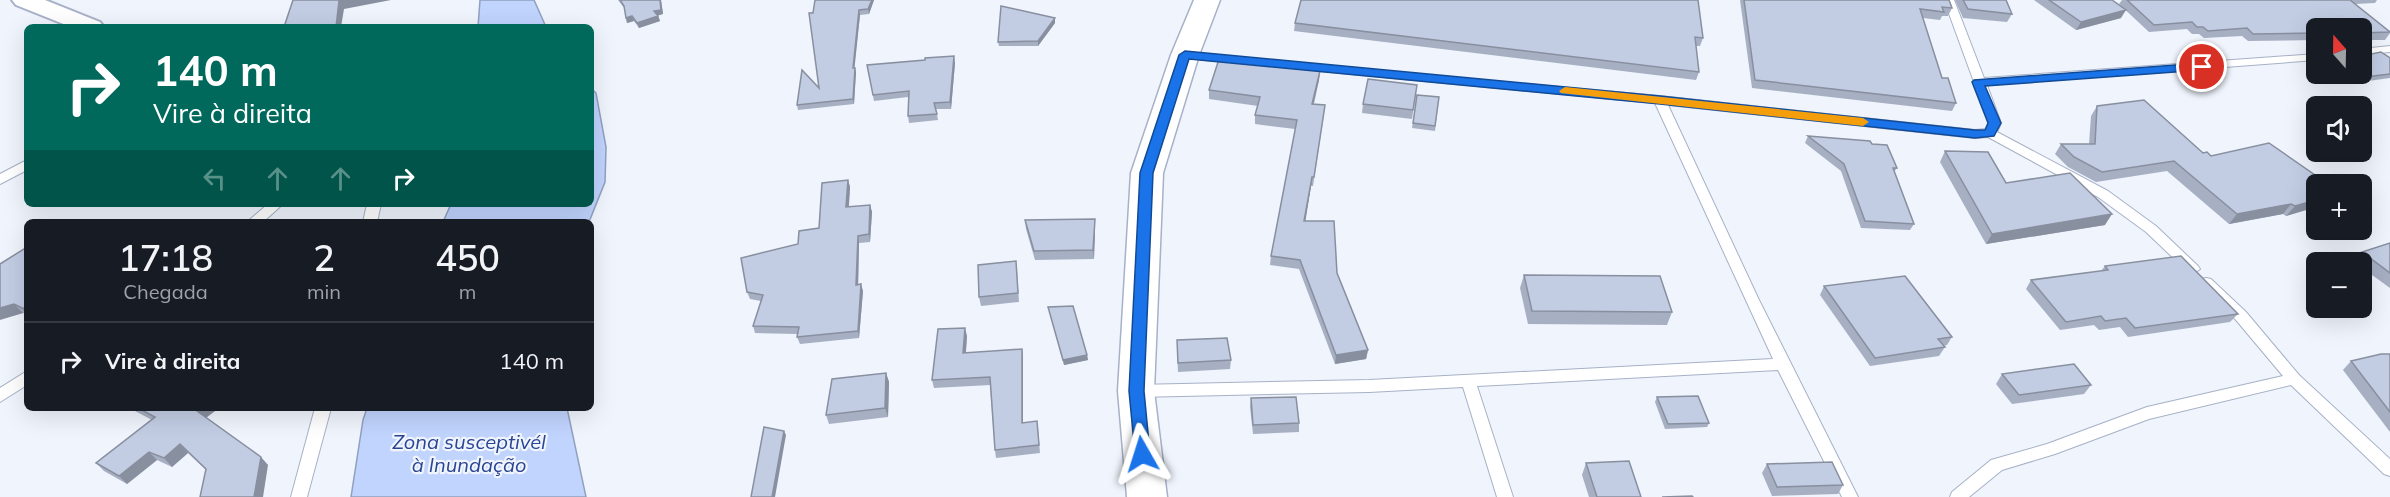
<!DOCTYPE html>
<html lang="pt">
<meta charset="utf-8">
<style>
:root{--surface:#171b24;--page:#242831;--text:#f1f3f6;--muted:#9ea1a6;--line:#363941}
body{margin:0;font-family:Mulish,sans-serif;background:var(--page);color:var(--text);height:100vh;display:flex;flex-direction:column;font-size:22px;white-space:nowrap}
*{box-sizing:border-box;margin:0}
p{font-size:20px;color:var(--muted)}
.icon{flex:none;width:33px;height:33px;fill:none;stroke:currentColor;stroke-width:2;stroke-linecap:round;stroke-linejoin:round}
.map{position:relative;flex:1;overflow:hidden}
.sheet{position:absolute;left:24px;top:219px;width:570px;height:192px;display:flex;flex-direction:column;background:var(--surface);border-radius:9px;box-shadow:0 6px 24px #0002}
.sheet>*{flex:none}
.top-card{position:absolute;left:24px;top:24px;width:570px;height:183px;border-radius:9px;box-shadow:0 6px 24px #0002;background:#00695c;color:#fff;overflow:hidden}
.needle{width:39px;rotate:340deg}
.tools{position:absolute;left:2306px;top:18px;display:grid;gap:12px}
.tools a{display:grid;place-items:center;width:66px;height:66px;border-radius:9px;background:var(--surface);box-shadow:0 6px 24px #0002;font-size:30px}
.pin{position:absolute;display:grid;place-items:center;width:51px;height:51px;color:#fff;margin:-26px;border:3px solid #fff;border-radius:50%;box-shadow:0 2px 6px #0007}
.me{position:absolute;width:66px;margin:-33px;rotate:354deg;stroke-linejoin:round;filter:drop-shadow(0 0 4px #0008)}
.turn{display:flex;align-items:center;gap:21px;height:126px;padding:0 30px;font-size:27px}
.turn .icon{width:78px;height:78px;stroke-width:2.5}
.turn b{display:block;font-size:42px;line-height:51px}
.lanes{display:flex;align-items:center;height:57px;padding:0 30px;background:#0003;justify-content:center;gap:30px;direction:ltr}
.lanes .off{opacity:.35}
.eta{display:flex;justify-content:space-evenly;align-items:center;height:102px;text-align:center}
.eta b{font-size:36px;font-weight:600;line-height:42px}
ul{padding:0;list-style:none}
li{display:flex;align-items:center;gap:18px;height:78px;padding:0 30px;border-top:2px solid var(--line)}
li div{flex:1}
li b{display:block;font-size:22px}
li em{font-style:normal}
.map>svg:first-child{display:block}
</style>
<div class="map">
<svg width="2390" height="497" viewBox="0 0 2390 497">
<rect width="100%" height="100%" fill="#eff4fd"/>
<path fill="#c1d4fe" stroke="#91a0bf" stroke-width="1.5" d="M480,0H534L546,27H478Z
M591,88L596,93L606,147L605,182L589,222H443L451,204H591Z
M367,408H567L586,497H351L363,420Z"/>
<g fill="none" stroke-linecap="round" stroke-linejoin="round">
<g stroke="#a7b1c7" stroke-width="2">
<path id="lane" d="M1944,0H1954L1984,78L2316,54V60L1987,85L2001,123L1997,132L2108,191L2156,226L2198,266L2200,269L2193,274L2188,272L2146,232L2098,197L1988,137L1975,138L1668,105L1759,300L1858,497H1842L1778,370L1477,386L1513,497H1497L1463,387L1369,392L1136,397L1131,395L1129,391L1131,387L1136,385L1369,380L1773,359L1655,103L1185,58L1181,57V53L1660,96L1975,130L1986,129L1989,123Z
M2390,46V52L2361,55V49Z
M27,160V170L0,184V174Z
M268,204H283L263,222H247Z
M367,204H381L377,222H363Z
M2206,278L2211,279L2246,312L2299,375L2390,459V476L2384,474L2291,385L2149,419L2055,454L2002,470L1969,497H1950L1952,492L1991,460L2047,444L2147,407L2283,376L2236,320L2201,287L2199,283L2201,279Z
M27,371V385L0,402V388Z
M315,408H331L307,497H291Z"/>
</g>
<g stroke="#a7b1c7" stroke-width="4">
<path id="street" d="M12,0H45L100,22L104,27H71L16,5Z"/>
</g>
<g stroke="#a7b1c7" stroke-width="3">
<path id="secondary" d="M1194,0H1220L1199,55L1163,173L1154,391L1167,497H1127L1118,391L1131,173L1171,55Z"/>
</g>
<use href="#lane" fill="#fff" fill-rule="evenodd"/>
<use href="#street" fill="#fff" fill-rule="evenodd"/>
<use href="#secondary" fill="#fff" fill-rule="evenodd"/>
</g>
<path fill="#a7afc3" d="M618,0H661L663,14L658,15L660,21L639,28L634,21L627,23L626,18L625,9Z
M874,0L869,14L860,15L854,68L856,72L854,104L798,110L797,105L819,88L809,13Z
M1301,0L1703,38L1700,46H1696L1699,72L1696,80L1294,31L1295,23Z
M1740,0H1949L1952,8L1948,16H1942L1940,20L1923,18L1942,78L1956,103L1952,111L1752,88Z
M1955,0H2006L2012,14L2007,22L1963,18Z
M2034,0H2112L2121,18L2076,30Z
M2122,0H2377L2375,3L2355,4L2390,32V33L2385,40H2361V28H2316V40L2248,41L2242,36L2204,38L2199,34H2192L2187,29L2149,32L2119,4Z
M1055,23L1038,46H999L998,42Z
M2390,58V78L2361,82L2350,74H2361Z
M925,60L955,63L951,109H936L938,120L909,123L908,116V97L874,101L867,65Z
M1320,71L1319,80L1314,104L1325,105L1324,114L1313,186H1311L1305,221L1337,273L1368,350L1366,359L1335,364L1299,269L1270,265L1271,256L1295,129L1255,124V115L1258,106L1209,99V90Z
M1417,85L1412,119L1362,113L1363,104Z
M1417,95L1439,97L1435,131L1412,128Z
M2097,106L2203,153L2316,184V207L2286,216L2283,214L2229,224L2167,171L2096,182L2068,167L2055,154L2061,144H2089L2091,116Z
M1808,136L1872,144L1897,168L1894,172L1914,224L1910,230L1861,228L1841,171L1805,143Z
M1945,151L2006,183L2105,225L1986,244L1940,162Z
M848,180L850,187L849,207L870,205L872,212L870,242L859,243L858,284L863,291L859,338L800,344L797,337L798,334L755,333L753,326L761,301L750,299L747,292L819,228Z
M1095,219V228L1094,259L1035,260L1026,229L1025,220Z
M2390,243V288L2361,267V262H2354L2362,252Z
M27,247V315L23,313L1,319Z
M2105,266L2238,314L2230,322L2128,337L2120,327L2099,330L2094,325L2060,330L2026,289L2031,280L2101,271Z
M1017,271L1019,302L981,306L979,297Z
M1524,275L1672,312L1667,325L1528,324L1520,288Z
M1824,286L1952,337L1947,345L1943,346L1945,347L1939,356L1870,366L1820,295Z
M1048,307L1087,355L1088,360L1064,365Z
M967,336L966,353L1022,349L1023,357V422L1038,429L1040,453L996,458L995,450L990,385L934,388L932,380Z
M1177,349L1231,360L1230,369L1178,372Z
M2390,354V432L2343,370L2351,361Z
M886,373L889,382L888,417L829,424L826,415Z
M2002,374L2091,385L2084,394L2012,404L1996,384Z
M1657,397L1709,423L1707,427L1665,429L1655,402Z
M1251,398L1299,423V432L1253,434L1250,407Z
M132,408H219L206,418L268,465L206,470L188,453L172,467L157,460L127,484L104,471L96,463L152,420L135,411Z
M1586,463L1641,497H1589L1582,475Z
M1767,464L1843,485L1838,494L1772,496L1762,473Z"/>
<path fill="#888f9f" d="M345,0H391L344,9L341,27H336L339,1Z
M660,0H661L663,14L656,16L654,11Z
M872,0H874L869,14L868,9Z
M859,10L860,15L854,73L853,68Z
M2126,10L2121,18L2076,30L2081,22Z
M632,16L634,21L627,23L626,18Z
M658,16L660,21L639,28L637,23Z
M1055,18V23L1038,46V41Z
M954,56L955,63L951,109L950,102Z
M855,68L856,72L854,104L853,99Z
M1320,71L1319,80L1311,113L1312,104Z
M1312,177L1311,186L1304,230V221Z
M848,180L850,187L848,215L846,207Z
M2316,200V207L2286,216L2295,206Z
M2291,204L2283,214L2229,224L2237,214Z
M870,205L872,212L870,242L869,234Z
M2112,214L2105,225L1986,244L1992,234Z
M1095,219V228L1094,259L1093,250Z
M858,236L859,243L858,292L856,285Z
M861,284L863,291L859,338L858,331Z
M27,298V311L24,309Z
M14,304L23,313L0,320V308Z
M965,328L967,336L965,361L963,353Z
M1022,349L1023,357V430L1022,423Z
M1368,350L1366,359L1335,364L1336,355Z
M1087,355L1088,360L1064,365L1063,360Z
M886,373L889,382L888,417L885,408Z
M201,408H219L204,419L197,411Z
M784,431L786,435L775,497H772Z
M180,444L188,453L172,467L164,458Z
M149,452L157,460L127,484L119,476Z
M261,457L268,465L263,497H254Z"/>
<path fill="#c2cce3" stroke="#888f9f" stroke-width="1.5" d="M293,0H345L339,1L336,27H284Z
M620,0H660L661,10L654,11L658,16L637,23L632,16L626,18L624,6Z
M815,0H872L868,9L859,10L853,68H855L853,99L797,105L802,70L819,88L809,13H813Z
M1301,0H1698L1703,38L1695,37L1699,72L1295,23Z
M1744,0H1949L1952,8L1942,7L1944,12L1920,9L1942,78H1948L1956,103L1755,80Z
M1963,0H2006L2012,14L1968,9Z
M2049,0H2112L2126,10L2081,22Z
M2127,0H2350L2390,32L2361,33V28H2316V33L2253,34L2247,28L2208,31L2203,27H2197L2192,22L2154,25Z
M1001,6L1055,18L1038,41L998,42Z
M2381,52L2390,58V74L2365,77L2360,74H2361V56Z
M954,56L950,102L934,103L937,114L908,116L909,91L873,95L867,65L925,60V58Z
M1219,59L1320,71L1312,104L1325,105L1314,177H1312L1304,221H1334L1337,273L1368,350L1336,355L1300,260L1271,256L1297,120L1255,115L1260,97L1209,90Z
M1368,79L1417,85L1413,110L1363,104Z
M1417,95L1439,97L1435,126L1413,123Z
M2144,100L2203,153L2207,152L2211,156L2269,143L2328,184H2316V200L2295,206L2291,204L2237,214L2174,161L2102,172L2074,157L2061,144H2095L2097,106Z
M1808,136L1870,141L1872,144L1887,145L1897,168H1893L1914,224L1865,221L1844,164Z
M1945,151L1988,152L2006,183L2070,173L2112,214L1992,234Z
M848,180L846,207L870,205L869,234L858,236L856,285L861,284L858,331L797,337L799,327L753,326L763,295L747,292L741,258L798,244L799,231L819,228L822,183Z
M1095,219L1093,250L1034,251L1025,220Z
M2390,243V273L2362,252Z
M27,247V298L24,309L14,304L0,308V264Z
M2181,256L2238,314L2135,328L2126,318L2105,321L2101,316L2066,322L2031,280L2108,270L2105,266Z
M1016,261L1018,293L979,297L978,265Z
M1524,275L1660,276L1672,312L1532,311Z
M1905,276L1952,337L1938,339L1945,347L1875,358L1824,286Z
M1073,306L1087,355L1063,360L1048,307Z
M965,328L963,353L1022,349V423L1037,421L1039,445L995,450L990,377L932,380L938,329Z
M1227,338L1231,360L1178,363L1177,340Z
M2381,354H2390V412L2351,361Z
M2074,364L2091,385L2019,395L2002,374Z
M886,373L885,408L826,415L832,379Z
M1698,396L1709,423L1668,424L1657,397Z
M1296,397L1299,423L1253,425L1251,398Z
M138,408H201L197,411L261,457L254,497H200L206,469L180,444L164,458L149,452L119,476L96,463L155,417Z
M764,427L784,431L772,497H751Z
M1629,461L1641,497H1597L1586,463Z
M1832,462L1843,485L1777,487L1767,464Z
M1692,496L1693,497H1662Z"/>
<path fill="#1a73e8" stroke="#114b97" stroke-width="1.5" d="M1185,51L1660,96L1975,130H1985L1988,123L1972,82L1974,80L2202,63L2208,67L2202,70L1985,86L2001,123L1994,136L1975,138L1660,104L1189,59L1153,173L1144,391L1150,454L1148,459L1142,461L1137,459L1135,454L1129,391L1140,173L1179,55Z"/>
<path fill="#f59e0b" d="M1565,87L1863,118L1869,122L1863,126L1561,93L1559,91Z"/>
<g text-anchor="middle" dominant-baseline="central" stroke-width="4.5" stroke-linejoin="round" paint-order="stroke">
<g font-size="20" font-style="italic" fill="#2a4594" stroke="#eff4fd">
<text x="469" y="441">Zona susceptivél<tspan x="469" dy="23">à Inundação</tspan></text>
</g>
</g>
</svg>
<div class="tools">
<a><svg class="needle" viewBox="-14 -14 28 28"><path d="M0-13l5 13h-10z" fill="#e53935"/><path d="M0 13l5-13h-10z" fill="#9ea1a6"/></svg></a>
<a><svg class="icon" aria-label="sound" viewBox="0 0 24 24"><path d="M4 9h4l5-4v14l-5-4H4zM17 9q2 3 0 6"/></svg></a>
<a>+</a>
<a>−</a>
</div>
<div class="pin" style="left:2202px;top:67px;background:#d93025"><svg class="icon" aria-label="arrive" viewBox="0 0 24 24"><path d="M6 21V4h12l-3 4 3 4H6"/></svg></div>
<svg class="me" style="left:1142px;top:454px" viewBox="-20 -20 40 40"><path d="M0-17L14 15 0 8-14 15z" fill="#1a73e8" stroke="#fff" stroke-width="4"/></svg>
<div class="top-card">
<div class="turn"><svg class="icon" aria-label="right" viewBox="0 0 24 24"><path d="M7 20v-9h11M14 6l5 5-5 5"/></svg><div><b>140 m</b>Vire à direita</div></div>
<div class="lanes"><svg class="icon off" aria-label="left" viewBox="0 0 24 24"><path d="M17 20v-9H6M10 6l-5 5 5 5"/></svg><svg class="icon off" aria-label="ahead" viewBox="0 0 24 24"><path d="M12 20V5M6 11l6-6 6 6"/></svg><svg class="icon off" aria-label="ahead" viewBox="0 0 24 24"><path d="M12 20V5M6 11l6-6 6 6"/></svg><svg class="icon" aria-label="right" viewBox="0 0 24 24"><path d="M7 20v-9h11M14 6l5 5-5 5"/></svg></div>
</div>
<section class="sheet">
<div class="eta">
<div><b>17:18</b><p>Chegada</p></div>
<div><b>2</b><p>min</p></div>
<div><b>450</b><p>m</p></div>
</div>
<ul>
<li><svg class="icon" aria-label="right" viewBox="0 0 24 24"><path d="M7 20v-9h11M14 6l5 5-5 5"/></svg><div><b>Vire à direita</b></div><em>140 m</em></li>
</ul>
</section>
</div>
